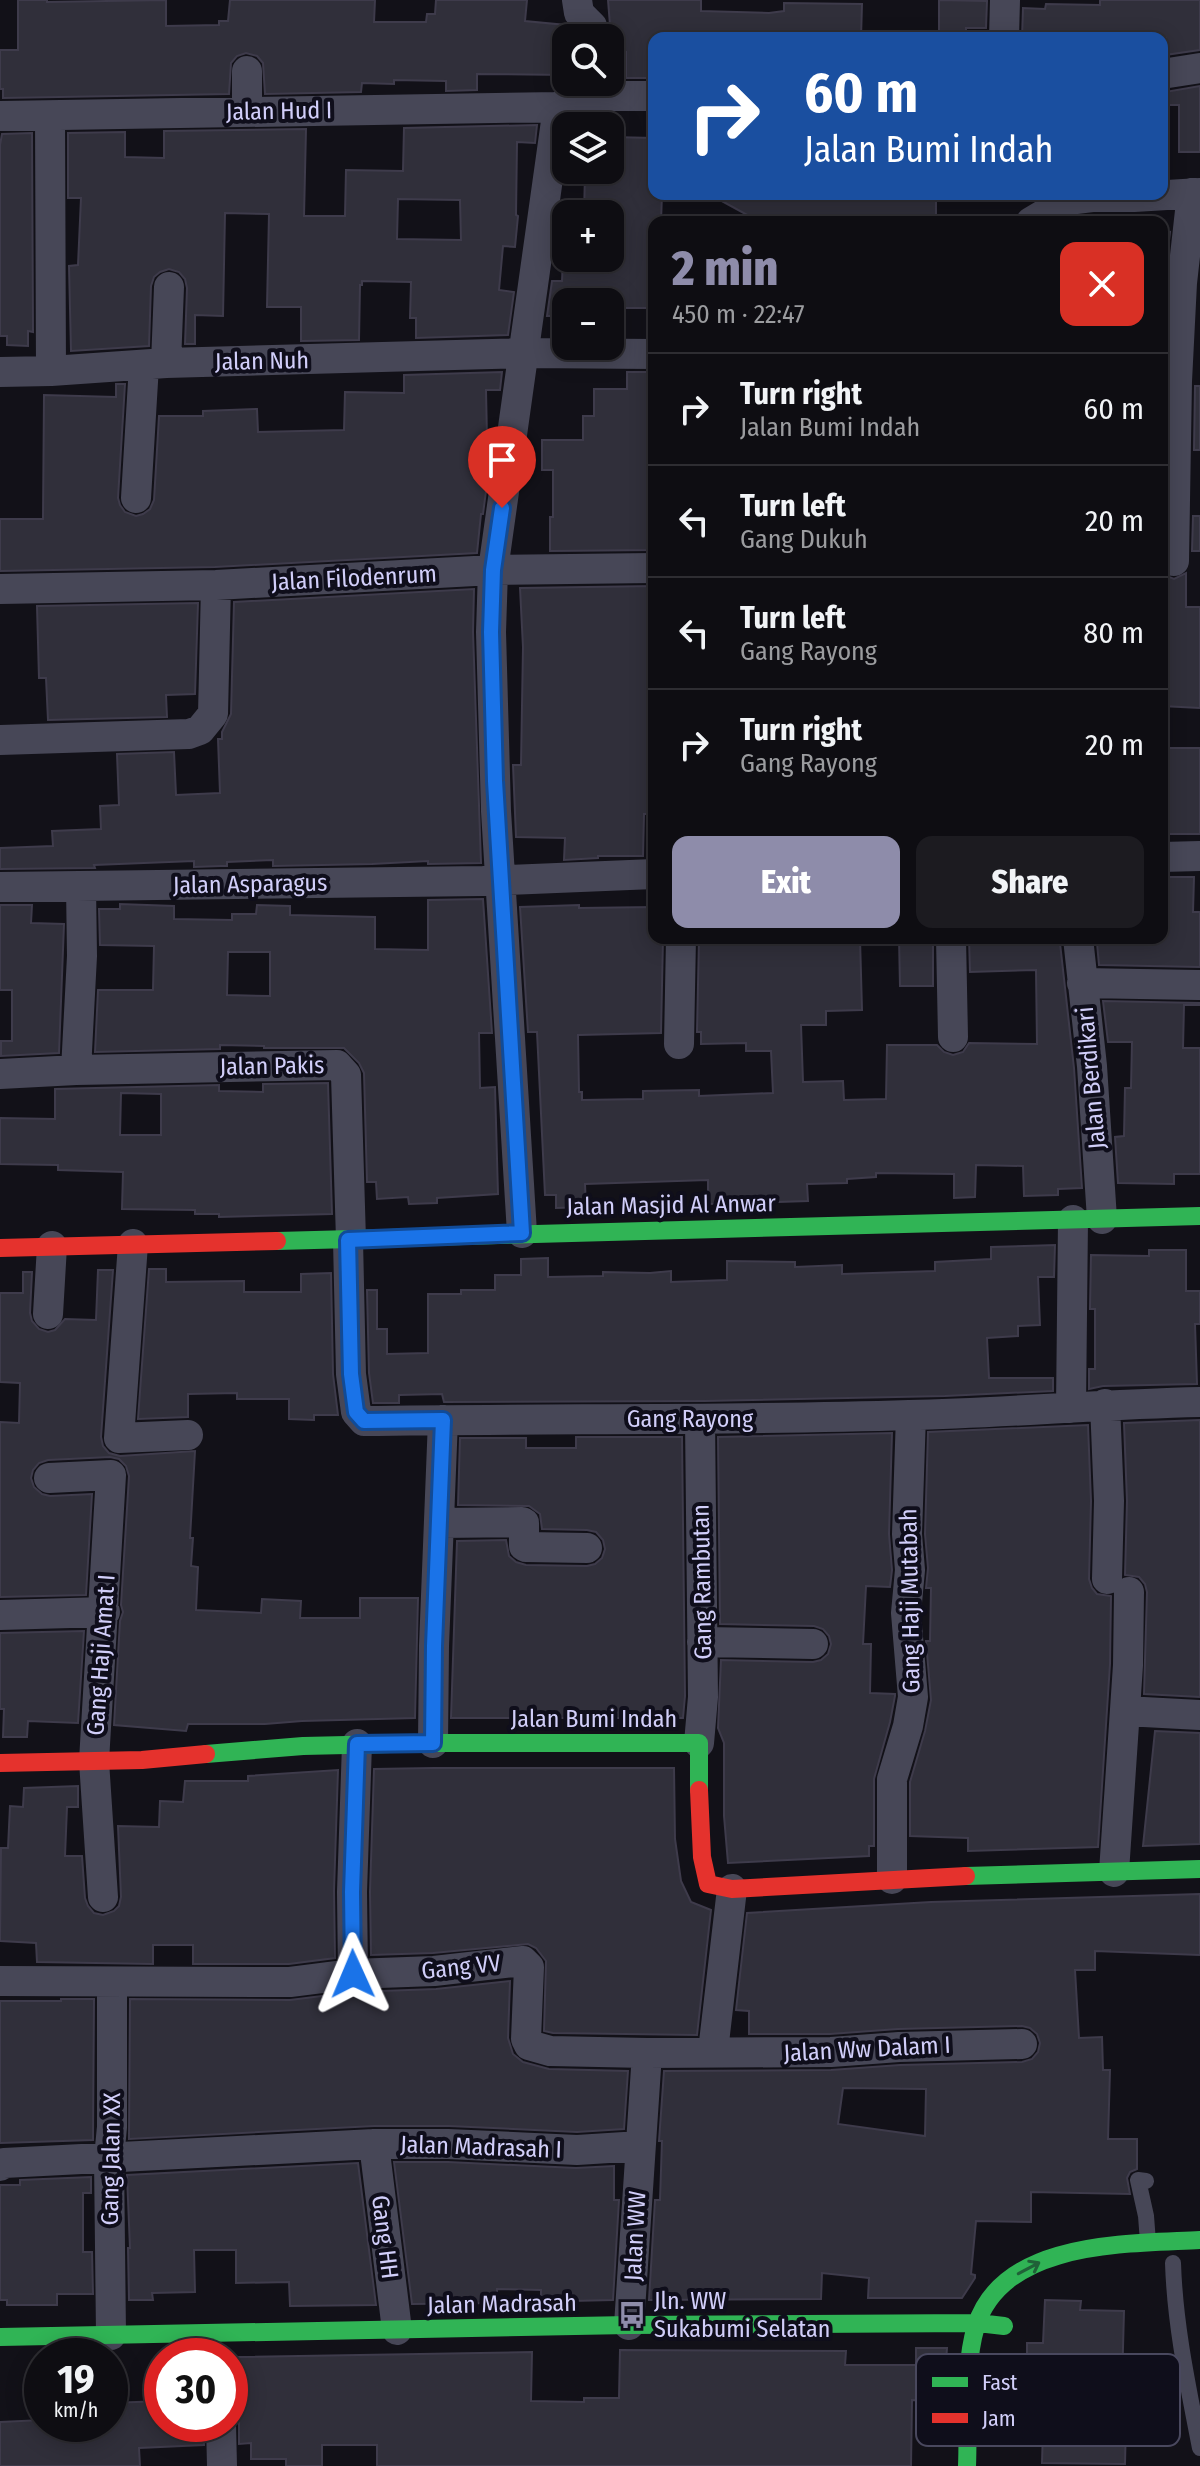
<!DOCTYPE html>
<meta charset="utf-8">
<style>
:root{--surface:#0e0d12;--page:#1c1b20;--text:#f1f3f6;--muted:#9b9c9f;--line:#2e2d32;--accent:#8e8caa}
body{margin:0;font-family:"Fira Sans Condensed",sans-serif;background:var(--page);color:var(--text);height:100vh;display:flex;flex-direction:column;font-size:30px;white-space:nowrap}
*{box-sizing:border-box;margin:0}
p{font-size:26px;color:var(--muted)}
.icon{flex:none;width:44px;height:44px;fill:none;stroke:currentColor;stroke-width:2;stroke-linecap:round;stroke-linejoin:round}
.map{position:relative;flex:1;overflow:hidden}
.panel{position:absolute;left:648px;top:216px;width:520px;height:728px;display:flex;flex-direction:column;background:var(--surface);border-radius:16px;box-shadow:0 4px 20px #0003,0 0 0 2px var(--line)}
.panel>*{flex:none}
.guide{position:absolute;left:648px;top:32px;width:520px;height:168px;border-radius:16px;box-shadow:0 4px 20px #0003,0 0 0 2px var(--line);background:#1a4fa0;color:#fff;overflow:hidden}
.tools{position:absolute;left:552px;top:24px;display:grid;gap:16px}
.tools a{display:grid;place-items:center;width:72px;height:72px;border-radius:16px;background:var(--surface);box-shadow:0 4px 20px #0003,0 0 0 2px var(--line);font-size:40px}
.speed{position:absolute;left:24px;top:2338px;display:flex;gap:16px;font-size:40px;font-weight:700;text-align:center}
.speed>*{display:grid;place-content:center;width:104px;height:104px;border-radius:50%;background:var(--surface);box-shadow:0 4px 20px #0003,0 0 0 2px var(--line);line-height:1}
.speed small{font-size:20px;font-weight:400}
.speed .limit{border:12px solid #d22;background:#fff;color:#111}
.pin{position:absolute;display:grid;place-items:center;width:68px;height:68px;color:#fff;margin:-82px -34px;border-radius:50% 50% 50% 0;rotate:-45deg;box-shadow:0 0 8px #0007}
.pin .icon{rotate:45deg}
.me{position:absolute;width:88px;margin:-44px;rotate:359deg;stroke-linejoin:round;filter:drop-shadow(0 0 6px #0008)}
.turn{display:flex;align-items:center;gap:28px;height:168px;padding:0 24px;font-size:36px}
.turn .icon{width:104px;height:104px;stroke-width:2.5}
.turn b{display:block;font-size:56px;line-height:68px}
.round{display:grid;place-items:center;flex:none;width:84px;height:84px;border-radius:16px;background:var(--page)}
.head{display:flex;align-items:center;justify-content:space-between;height:136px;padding:0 24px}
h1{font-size:48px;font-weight:800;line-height:60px;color:var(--accent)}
.action{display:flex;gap:16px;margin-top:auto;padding:16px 24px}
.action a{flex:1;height:92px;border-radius:16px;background:var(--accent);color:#fff;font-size:32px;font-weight:800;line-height:92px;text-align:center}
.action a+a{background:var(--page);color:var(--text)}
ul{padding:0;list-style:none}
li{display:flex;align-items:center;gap:24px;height:112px;padding:0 24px;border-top:2px solid var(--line)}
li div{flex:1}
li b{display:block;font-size:30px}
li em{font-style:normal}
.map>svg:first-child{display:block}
</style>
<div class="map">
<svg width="1200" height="2466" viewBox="0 0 1200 2466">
<rect width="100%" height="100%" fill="#121118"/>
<path fill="#302f3a" stroke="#3e3b4b" stroke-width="2" fill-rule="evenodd" d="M18,0H47V2L166,0V26L219,25V21H228L230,0H375L374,22H426L427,14H435L436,0H527L525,21L566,25V75L477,74V90L446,91V81L394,80V84L362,83L361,92L265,94L263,63L257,56L246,53L237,56L231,63L229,94L3,98V89H0V50H18Z
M608,0H701V11L769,13L784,11V3L862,4L861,38H654V78H626V52H617V38H611Z
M939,0L987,1L986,28H966V34L939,33Z
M1100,0H1200V50L1165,55L1166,38H1022L1023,8L1045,9L1046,4L1100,5Z
M1200,86V152H1179V105H1165V92Z
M537,125L535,143L517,142L516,215L518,216L515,247L503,246L499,290L514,292L508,335L416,338V318H410L411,282L362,281V285H360L359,340L301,341V307H267L269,214L225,213L223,316L195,315V344H185L187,288L185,279L179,272L169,269L160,272L154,277L151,286L149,346L71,351L69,266L78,265L81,198H68V133L125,132V157L164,158V131L306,129L304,216H345L346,170L403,171L404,128ZM398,199L460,200L461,240L397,239Z
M32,133L33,332L28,331V346L7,345V336H0V145L2,134Z
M611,137L654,138V194H662L661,222H654V308H610V302H566V316H547L552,281H562L563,258H610V214H584L585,174L610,175Z
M709,194H936V222H760Z
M1170,232L1164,283H1162V233Z
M502,372L500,390H486L487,438H493L483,514H481L477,553L215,567L0,571V519H43L44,395L116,397V384H125L118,498L120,505L125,512L136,516L143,514L150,509L154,500L159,416H203V411L257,409L258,432L344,430L345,392L404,393V375Z
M627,372H654V550L550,551V517H553V470H542V440H583V416H594V389H627Z
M1195,386H1200V450H1194Z
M1193,516H1200V551H1192Z
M1186,573V607H1200V708L1162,706V574L1174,579Z
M654,586V725H648L647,764H654V814H644L643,856H598V858L564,860L565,838L516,837L513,765H521L523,647L520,588Z
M474,589L473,632L481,863L428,864V861L372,864L273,866V860L227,862V866H221L194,867V861L94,865L95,868L0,869V848L53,846L52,831L101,829L100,806L119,805L117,754L174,752L176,795L220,793L218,739H222V732L231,714L234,602Z
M198,603L195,694L166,695L167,717L48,720L46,678H39L37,606Z
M1162,748H1200V834H1162Z
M1166,877H1194L1193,912H1200V967L1099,965L1097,943H1105V938H1165Z
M483,899L492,1033H479L480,1088L495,1087L498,1194L437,1198V1203L409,1204L408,1197L377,1199L376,1182H367L364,1073L359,1063L344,1048H264V1046L220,1045V1049L95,1052L98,990H153L154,946L100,945L99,909H120V904L174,906V919L232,920V914H256L257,905L290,906V915L375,917V949L428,950V900ZM228,952H270V996L227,995Z
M0,905H32L31,923L64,924L59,1053L1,1056V1041H12V990H0Z
M579,905V908L654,907V938H663L661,1033L578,1035L579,1092H582V1100L643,1099V1091L699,1090V1096L773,1093L771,1051H746V1043L701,1044V1032H697L699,938H860L862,1010L826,1011V1025H801L803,1082L843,1081L844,1100L886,1099L887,1045H937L944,1052L953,1055L963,1052L969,1043L1037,1044L1036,970L970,972L969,938H1008V944L1060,943L1074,1068L1082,1188L1058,1189V1195L1024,1196L1023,1166L976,1165L975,1197L954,1198V1174L876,1173V1177L847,1179V1183L807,1184L808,1201L708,1204V1180L585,1184L586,1207L556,1208V1195H545L537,1032H528L520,907Z
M899,938H933V986H900Z
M1103,1001L1200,1003V1005H1184L1183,1048H1200V1174H1174V1184L1118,1183L1115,1137L1124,1136L1125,1088H1131L1132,1042H1108Z
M328,1083L332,1214L219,1217V1214H195V1210L122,1209L123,1172L58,1170V1165L0,1164V1118L55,1119V1089L219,1085V1091L263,1092V1084ZM121,1093L161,1094V1135H120Z
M1055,1245L1054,1277H1038L1040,1325L1018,1326V1336L987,1338L989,1378H1053V1391L945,1396L705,1401L444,1402L442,1394L399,1395V1403H373L369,1373L367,1290H377V1329H387V1354L428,1353V1294H461V1290H495V1275H521V1259L548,1258V1277L603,1276V1272L650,1273L671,1271V1282L727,1280V1261L795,1262V1267L842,1265V1274L935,1271V1262L991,1259V1247Z
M1149,1250H1186V1291H1200V1324H1195L1197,1384L1103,1386L1089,1389V1369H1095V1309H1090L1091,1255L1149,1256Z
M149,1269H166V1282L244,1281V1292H301V1274L331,1273L333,1374L338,1415H314V1420L289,1419V1399H237V1393L188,1394V1417L138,1419Z
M98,1270H113L101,1437L103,1446L109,1453L120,1456L195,1451L190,1538H193L191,1566L198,1567L196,1610L261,1613L262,1599L301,1601L300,1618H360V1598H418L415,1718L302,1721L265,1724H188L186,1731L114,1725L120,1621L123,1612L121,1605L129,1476L126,1466L119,1459L110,1457L48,1460L39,1463L33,1470L31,1478L34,1487L42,1494L50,1496L92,1494L86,1595L0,1597V1422L19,1423L20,1383L0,1382V1293H23V1272H32L30,1313L32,1321L39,1329L48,1332L55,1330L65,1319L96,1320Z
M1200,1420V1697L1144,1694L1147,1592L1145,1584L1139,1577L1125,1575L1127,1501L1124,1423Z
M1088,1425L1091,1501L1089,1579L1092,1588L1097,1594L1111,1596L1110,1664L1098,1847L968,1851V1838L910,1836V1782L925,1731L931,1700L926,1641H930L931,1588H926L928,1568L925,1534L928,1432Z
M892,1433L889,1534L892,1570L890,1587L866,1586L863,1644H871L870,1693L895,1694V1696L890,1722L874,1779V1846H869V1856L728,1863L724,1816V1743L718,1728L721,1660L813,1662L821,1660L828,1654L831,1644L829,1636L823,1629L814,1626L720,1624L718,1437Z
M576,1437H682L685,1696L683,1718H451L457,1541L506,1540L509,1556L516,1562L526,1565L587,1566L595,1564L602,1558L605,1549L603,1540L596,1532L587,1530L542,1529L540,1514L529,1506L458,1505L460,1438H526V1448H576Z
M84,1631L78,1723L28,1721L27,1737H3L4,1709H0V1633Z
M1155,1731L1200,1733V1844L1143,1846Z
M433,1768H674L675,1839L681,1881L691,1902L711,1910L697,2035L553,2033L544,2031L546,1961L536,1948L528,1944L433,1953L371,1955L370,1892L374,1769Z
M338,1770L334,1891L335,1958L289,1964H193V1945H153V1964L37,1962L36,1943L0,1941L1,1848H8L10,1806L23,1807L24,1788L78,1786V1807H67L65,1856H82L85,1898L88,1906L94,1913L103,1915L114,1911L119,1906L121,1897L118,1826L159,1827L160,1801L183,1802L185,1781H248V1776Z
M1200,1894V1955L1095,1951V1970H1075L1079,2038L1102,2037L1103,2070H1110L1108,2139H1137V2169L1130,2172L1127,2178L1130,2194L1031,2192V2222L976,2221L971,2274L975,2275V2278L962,2298H868L869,2278L822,2273L821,2299L649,2300L655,2200H660L662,2141H659L664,2071L831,2070L900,2065L1022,2062L1032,2059L1038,2052L1040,2043L1037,2034L1030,2028L1022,2026L898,2029L830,2034H749V2011L736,2010L747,1913L931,1902ZM843,2088L926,2089L925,2136L838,2124Z
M510,1981L508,2038L513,2054L523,2062L549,2069L628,2071L624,2129L577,2132L449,2126H374L129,2139L130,1999L290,2000L354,1992L436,1989Z
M61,1999H94L93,2140L0,2143V2001H61Z
M394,2162H448L576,2168L614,2166V2200H619L613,2300L571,2301V2298L541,2297V2290L497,2289V2303L412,2304Z
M358,2163L376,2305L290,2306L289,2282L236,2283V2250H194L195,2292L152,2293L153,2300H129L128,2248H130L127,2175Z
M91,2177V2193H83V2252H92L93,2294H57V2305H7V2300H0V2185H20V2180Z
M1045,2300L1081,2301L1080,2310L1124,2311L1121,2422H1126L1125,2464L1042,2463L1044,2395H1027V2343H1043Z
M916,2348H947L943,2401L912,2400L911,2466H377V2445H322V2466H286V2459H251V2443L239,2444V2357L532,2352L531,2401L584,2402V2398H619L620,2350L846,2351L845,2365H916Z
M162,2401V2424H203L204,2445L139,2448L140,2466H0V2422L42,2420V2424H110V2403Z"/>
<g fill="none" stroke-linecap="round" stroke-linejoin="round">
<path stroke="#474757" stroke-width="16" d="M1146,2181L1138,2180L1146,2216L1148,2242
M1173,2263C1175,2326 1188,2386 1200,2448"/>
<path stroke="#474757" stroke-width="30" d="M577,0L579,13L592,26L593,38
M1004,38L1005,0
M247,71V112
M1162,74L1200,68
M0,116L558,107
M50,116L51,371
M1031,222L1068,200L1092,197H1134L1200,193
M166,363L169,287
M0,372L51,371L166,363L524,353L654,354
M136,498L144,365
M1174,561L1177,381L1182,283L1192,193
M0,589L216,585L493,570L654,568
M0,740L189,734L200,730L213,714L216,585
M1162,857L1200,856
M0,887L483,881L654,874
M951,938L953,1037
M1078,938L1092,1066L1102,1219
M1082,983L1198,985
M679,1044L681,938
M76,1070L82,956L81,886
M0,1074L76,1070L337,1065L346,1075L351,1240
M522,1233L496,811L491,632L493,570L558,107L572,98L581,96H654
M348,1240L351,1374L356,1412L364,1421C546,1418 728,1421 909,1415C1006,1413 1103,1404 1200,1402
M133,1244L119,1438L188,1435
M48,1314L52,1246
M1105,1404L1109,1501L1107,1579
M1071,1408L1073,1220
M49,1478L111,1475L94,1761L103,1897
M439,1523L522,1522L524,1523V1546L526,1547L587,1548
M0,1615L105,1612
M702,1642L813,1644
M1125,1711L1200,1715
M433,1743L434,1646L443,1420
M699,1743L703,1697L700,1420
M1114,1872L1128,1665L1129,1592
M892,1879V1779L908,1726L913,1697L906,1613L910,1570L907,1534L911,1415
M353,1974L352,1892L357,1744
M0,1981L290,1982L353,1974L434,1971L523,1961L529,1967L526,2039L529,2045L550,2051L647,2053
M713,2051L732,1889
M374,2144L397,2330
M0,2166L4,2163L374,2144H448L577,2150L640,2146
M629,2325L647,2053L831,2052L899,2047L1022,2044
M111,2335L109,2158L112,2127V1982
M221,2424L222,2466"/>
<path stroke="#30b455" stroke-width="18" d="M277,1241L1200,1216
M206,1754L303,1746L433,1743H699V1790
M966,1876L1200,1869
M0,2337L629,2325L978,2323L1004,2326
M967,2466C969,2421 963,2370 976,2326C1003,2240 1127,2244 1200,2240"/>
<path stroke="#e5322d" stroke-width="18" d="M0,1248L277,1241
M0,1763L142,1760L206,1754
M699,1790L702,1857L708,1884L732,1889L966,1876"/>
</g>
<defs><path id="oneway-shaft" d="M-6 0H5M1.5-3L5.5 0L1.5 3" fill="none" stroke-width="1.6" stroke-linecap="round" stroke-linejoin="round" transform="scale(2)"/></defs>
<use stroke="#206138" href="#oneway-shaft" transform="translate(1029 2268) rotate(-28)"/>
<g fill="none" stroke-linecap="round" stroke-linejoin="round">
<g stroke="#114b97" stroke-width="20">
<path id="route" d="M353,1974L352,1892L357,1744L433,1743L434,1646L443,1420L364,1421L356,1412L351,1374L348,1240L522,1233L495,781L491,632L493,570L502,508"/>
</g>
<use href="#route" stroke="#1a73e8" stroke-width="14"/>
</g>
<defs>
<g id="bus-bare" transform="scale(2.16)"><path d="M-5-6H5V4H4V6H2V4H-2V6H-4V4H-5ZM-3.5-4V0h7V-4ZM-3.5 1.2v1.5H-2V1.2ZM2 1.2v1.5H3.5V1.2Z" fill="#8e8caa" stroke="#0f0e1b" stroke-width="2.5" paint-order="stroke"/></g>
</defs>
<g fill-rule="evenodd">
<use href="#bus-bare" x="632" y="2315"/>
</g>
<g text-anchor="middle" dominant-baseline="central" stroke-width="8" stroke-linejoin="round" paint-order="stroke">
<g font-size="24" fill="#d1cef9" stroke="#0f0e1b">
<text transform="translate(279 111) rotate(-1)">Jalan Hud I</text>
<text transform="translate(262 361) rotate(-1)">Jalan Nuh</text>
<text transform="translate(354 578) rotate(-3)">Jalan Filodenrum</text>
<text transform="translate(250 884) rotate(-1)">Jalan Asparagus</text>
<text transform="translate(272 1066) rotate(-1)">Jalan Pakis</text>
<text transform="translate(1091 1078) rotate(-95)">Jalan Berdikari</text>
<text transform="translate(671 1205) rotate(-1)">Jalan Masjid Al Anwar</text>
<text x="690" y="1419">Gang Rayong</text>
<text transform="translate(702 1582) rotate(-91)">Gang Rambutan</text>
<text transform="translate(910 1601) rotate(-91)">Gang Haji Mutabah</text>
<text transform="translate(101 1655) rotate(-86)">Gang Haji Amat I</text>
<text x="594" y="1719">Jalan Bumi Indah</text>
<text transform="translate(461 1967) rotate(-6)">Gang VV</text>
<text transform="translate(867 2049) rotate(-3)">Jalan Ww Dalam I</text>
<text transform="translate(481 2147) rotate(2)">Jalan Madrasah I</text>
<text transform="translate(111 2159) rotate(-89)">Gang Jalan XX</text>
<text transform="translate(635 2236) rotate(-87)">Jalan WW</text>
<text transform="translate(385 2237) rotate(83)">Gang HH</text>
<text transform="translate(502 2304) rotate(-1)">Jalan Madrasah</text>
</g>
<g font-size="24" fill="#d1cef9" stroke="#0f0e1b" text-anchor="start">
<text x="654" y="2301">Jln. WW<tspan x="654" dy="28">Sukabumi Selatan</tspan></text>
</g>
</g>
<rect x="916" y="2354" width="264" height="92" rx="12" fill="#0f0e1b" stroke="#49485e" stroke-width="2"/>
<rect x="932" y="2377" width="36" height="10" fill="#30b455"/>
<rect x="932" y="2413" width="36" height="10" fill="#e5322d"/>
<g font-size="22" fill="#d1cef9">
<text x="982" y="2390">Fast</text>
<text x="982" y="2426">Jam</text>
</g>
</svg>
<div class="tools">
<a><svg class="icon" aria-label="search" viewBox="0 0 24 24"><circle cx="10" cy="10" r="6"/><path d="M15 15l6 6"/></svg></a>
<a><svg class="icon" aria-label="layers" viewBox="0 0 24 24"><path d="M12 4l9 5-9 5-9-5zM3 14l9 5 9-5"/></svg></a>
<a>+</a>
<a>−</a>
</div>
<div class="speed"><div>19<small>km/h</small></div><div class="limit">30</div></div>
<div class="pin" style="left:502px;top:508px;background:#d93025"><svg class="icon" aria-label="arrive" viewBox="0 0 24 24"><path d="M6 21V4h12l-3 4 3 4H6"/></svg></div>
<svg class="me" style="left:353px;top:1974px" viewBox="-20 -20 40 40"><path d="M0-17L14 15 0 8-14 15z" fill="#1a73e8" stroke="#fff" stroke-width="4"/></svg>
<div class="guide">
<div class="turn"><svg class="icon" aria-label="right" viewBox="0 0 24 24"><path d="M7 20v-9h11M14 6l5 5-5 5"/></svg><div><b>60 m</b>Jalan Bumi Indah</div></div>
</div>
<section class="panel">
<div class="head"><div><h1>2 min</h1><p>450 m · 22:47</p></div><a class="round" style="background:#d93025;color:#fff"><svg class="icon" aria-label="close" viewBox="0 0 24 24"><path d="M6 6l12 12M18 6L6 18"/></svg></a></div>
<ul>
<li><svg class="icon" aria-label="right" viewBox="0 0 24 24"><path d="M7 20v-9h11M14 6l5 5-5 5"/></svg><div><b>Turn right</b><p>Jalan Bumi Indah</p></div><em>60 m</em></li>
<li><svg class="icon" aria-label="left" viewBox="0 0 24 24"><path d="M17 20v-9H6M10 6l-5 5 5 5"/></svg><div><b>Turn left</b><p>Gang Dukuh</p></div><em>20 m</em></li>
<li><svg class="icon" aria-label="left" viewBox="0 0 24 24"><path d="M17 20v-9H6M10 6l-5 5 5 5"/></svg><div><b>Turn left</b><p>Gang Rayong</p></div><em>80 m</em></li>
<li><svg class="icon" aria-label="right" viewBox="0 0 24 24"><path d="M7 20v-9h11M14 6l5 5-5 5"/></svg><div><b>Turn right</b><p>Gang Rayong</p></div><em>20 m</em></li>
</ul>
<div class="action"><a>Exit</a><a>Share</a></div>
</section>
</div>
